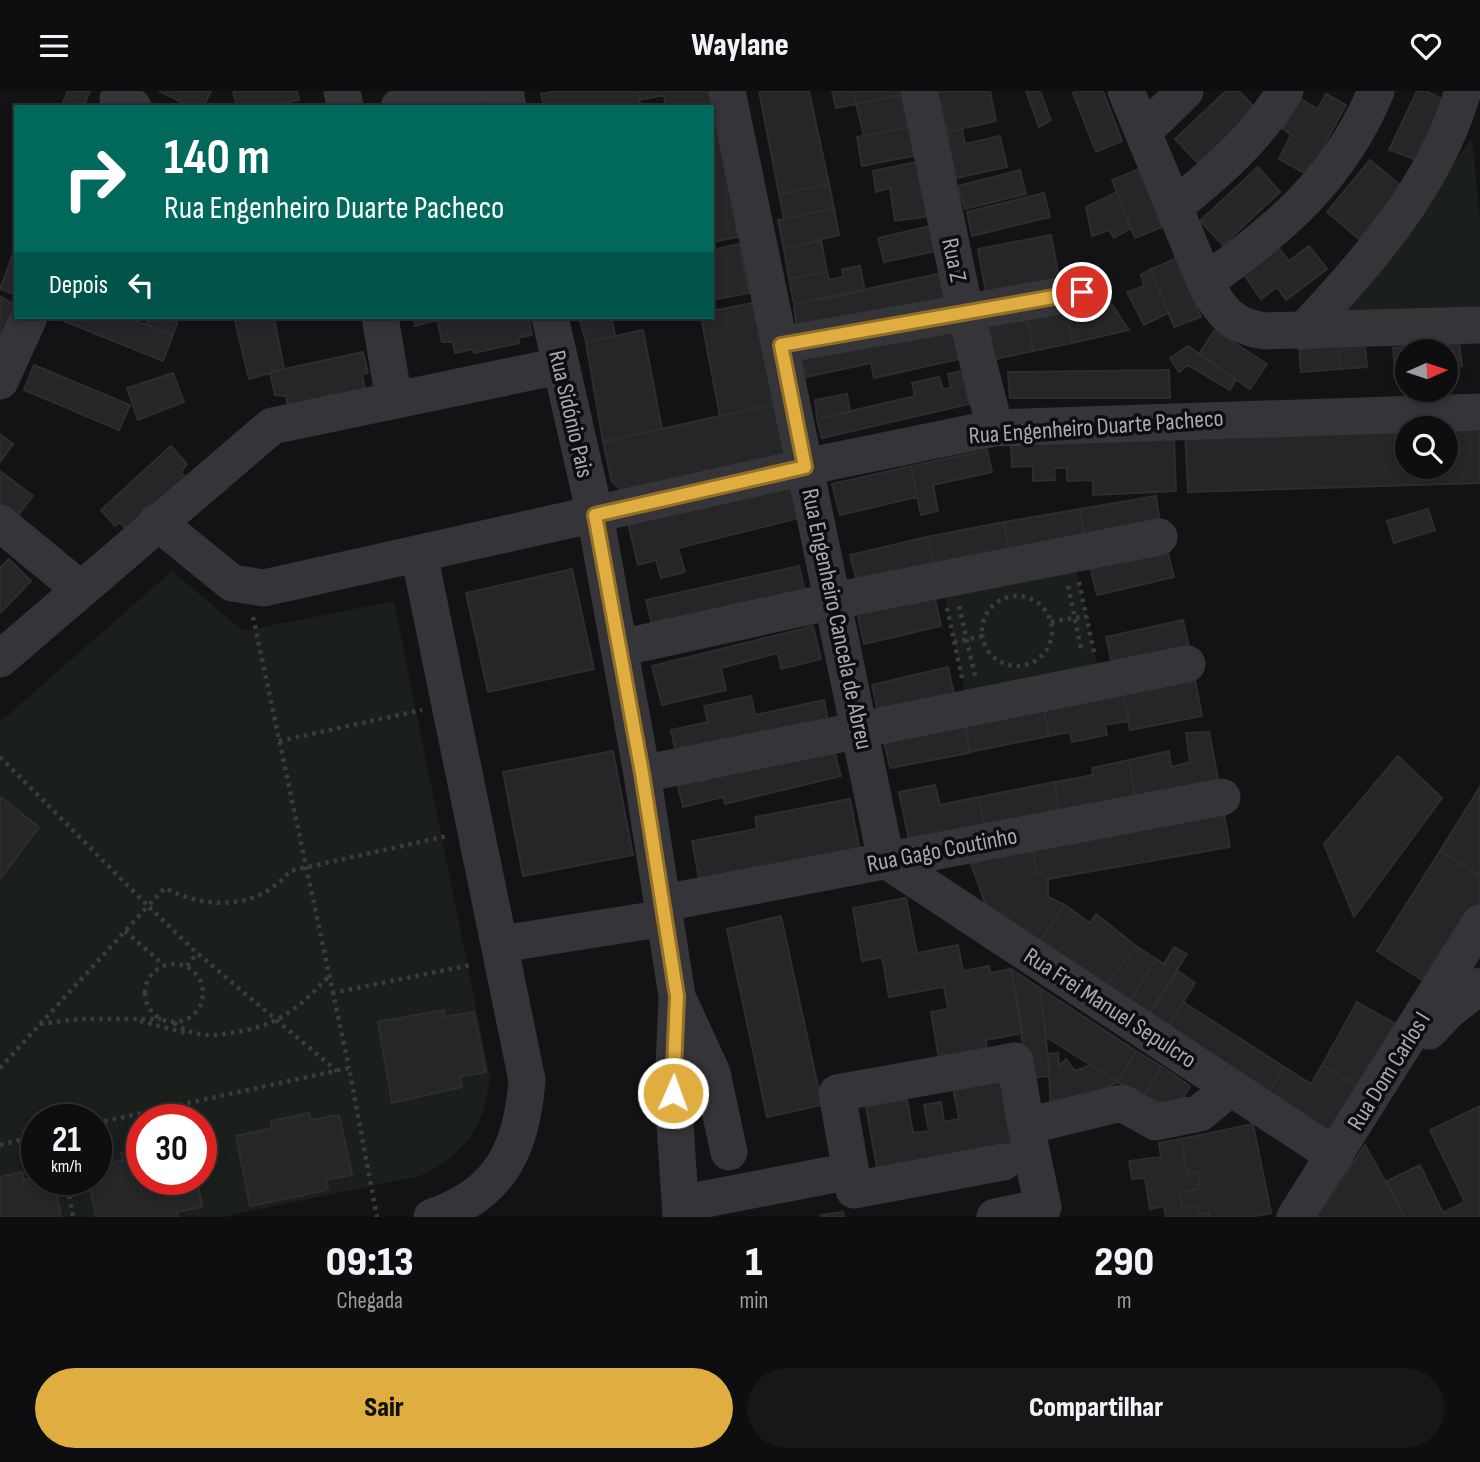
<!DOCTYPE html>
<html lang="pt">
<meta charset="utf-8">
<style>
:root{--surface:#0e0e10;--page:#171719;--text:#f1f3f6;--muted:#9b9c9f;--line:#2e2e30;--accent:#e0ad40}
body{margin:0;font-family:"Sofia Sans Condensed",sans-serif;background:var(--page);color:var(--text);height:100vh;display:flex;flex-direction:column;font-size:26px;white-space:nowrap}
*{box-sizing:border-box;margin:0}
p{font-size:23px;color:var(--muted)}
.icon{flex:none;width:38px;height:38px;fill:none;stroke:currentColor;stroke-width:2;stroke-linecap:round;stroke-linejoin:round}
.map{position:relative;height:1126px;overflow:hidden}
.panel{display:flex;flex-direction:column;background:var(--surface);flex:1}
.panel>*{flex:none}
.guide{position:absolute;left:14px;top:14px;width:700px;height:214px;border-radius:0px;box-shadow:0 4px 10px #0003,0 0 0 2px var(--line);background:#00695c;color:#fff;overflow:hidden}
.needle{width:46px;rotate:87deg}
.controls{position:absolute;left:1395px;top:248px;display:grid;gap:14px}
.controls a{display:grid;place-items:center;width:63px;height:63px;border-radius:50%;background:var(--surface);box-shadow:0 4px 10px #0003,0 0 0 2px var(--line);font-size:35px}
.speed{position:absolute;left:21px;top:1013px;display:flex;gap:14px;font-size:35px;font-weight:700;text-align:center}
.speed>*{display:grid;place-content:center;width:91px;height:91px;border-radius:50%;background:var(--surface);box-shadow:0 4px 10px #0003,0 0 0 2px var(--line);line-height:1}
.speed small{font-size:18px;font-weight:400}
.speed .limit{border:10px solid #d22;background:#fff;color:#111}
.pin{position:absolute;display:grid;place-items:center;width:60px;height:60px;color:#fff;margin:-30px;border:4px solid #fff;border-radius:50%;box-shadow:0 2px 7px #0007}
.me{position:absolute;width:77px;margin:-38px;rotate:2deg;stroke-linejoin:round;filter:drop-shadow(0 0 5px #0008)}
.turn{display:flex;align-items:center;gap:24px;height:147px;padding:0 35px;font-size:32px}
.turn .icon{width:91px;height:91px;stroke-width:2.5}
.turn b{display:block;font-size:49px;line-height:60px}
.then{display:flex;align-items:center;height:66px;padding:0 35px;background:#0003;gap:14px;font-size:26px}
.eta{display:flex;justify-content:space-evenly;align-items:center;height:119px;text-align:center}
.eta b{font-size:42px;font-weight:800;line-height:49px}
.button{display:flex;gap:14px;margin-top:auto;padding:14px 35px}
.button a{flex:1;height:80px;border-radius:42px;background:var(--accent);color:#111;font-size:28px;font-weight:800;line-height:80px;text-align:center}
.button a+a{background:var(--page);color:var(--text)}
header{display:flex;justify-content:space-between;align-items:center;height:91px;padding:0 35px;background:var(--surface);font-size:32px;font-weight:800}
.map>svg:first-child{display:block}
</style>
<header><svg class="icon" aria-label="menu" viewBox="0 0 24 24"><path d="M4 6h16M4 12h16M4 18h16"/></svg>Waylane<svg class="icon" aria-label="heart" viewBox="0 0 24 24"><path d="M12 20l-8-8c-3-5 5-10 8-4 3-6 11-1 8 4z"/></svg></header>
<div class="map">
<svg width="1480" height="1126" viewBox="0 0 1480 1126">
<rect width="100%" height="100%" fill="#131315"/>
<path fill="#1a1f1b" fill-rule="evenodd" d="M1472,47L1480,130V217L1341,226Z
M1075,473L1098,578L966,607L944,503Z
M172,480L243,540L394,510L490,986C483,1040 467,1060 420,1085L222,1126H0V631ZM37,1029H96V1088H37ZM142,1029H201V1088H142Z"/>
<path fill="#262629" stroke="#2d2d30" stroke-width="2" fill-rule="evenodd" d="M68,0H90L83,16H61Z
M159,0H211L203,16H191Z
M233,0H297L299,9L265,16H237Z
M555,0H637L641,16H544L541,3Z
M637,0H663L664,4L639,9Z
M663,0H715L721,27L712,29V16H666Z
M759,0H809L829,93L779,103Z
M832,0H853L856,13L836,17Z
M853,0H906V3L856,13Z
M937,0H990L996,30L947,41Z
M1026,0H1040L1051,29L1039,36Z
M1078,0H1103L1122,50L1096,61L1073,2Z
M1226,0H1239L1256,18L1198,72L1175,48Z
M1417,0H1426L1444,9L1417,69L1389,59Z
M906,3L912,35L864,45L856,13Z
M1326,3L1346,14L1308,84L1279,68L1291,44L1283,38L1299,7L1318,18Z
M912,35L918,64L862,75L857,46Z
M962,38L965,53L1000,45L1007,76L956,87L947,41Z
M718,44L738,146L712,151V45Z
M1370,69L1402,96L1359,148L1327,121Z
M921,70L932,125L895,130L890,97L876,101L873,80Z
M1258,76L1280,101L1223,154L1200,130Z
M1139,78L1162,136L1135,147L1112,89Z
M1020,79L1026,103L965,118L958,95Z
M829,93L834,117L784,128L779,103Z
M1117,101L1131,137L1114,147L1109,139L1092,145L1086,116Z
M1044,102L1050,126L972,145L967,121Z
M834,117L839,144L784,158L778,129Z
M935,134L940,159L884,171L878,147Z
M1051,144L1059,187L986,202L978,158Z
M821,149L827,181L789,188L784,158Z
M739,153L749,202L712,209V159Z
M16,155V204L0,198Z
M1277,155L1289,170L1309,155L1327,178L1286,209L1277,196L1261,208L1242,181Z
M1177,167L1201,226L1174,236L1151,178Z
M860,175L865,200L794,213L789,188L827,181L829,189L843,186L842,178Z
M1151,178L1168,222L1144,234L1127,201L1144,195L1141,184Z
M943,182L948,206L797,240L794,213Z
M0,205L16,215L0,261Z
M1106,205L1129,239L1072,252L1065,215Z
M757,211L778,312L720,325L701,226H712V220Z
M1065,215L1072,252L1033,260L1027,222Z
M1027,222L1033,260L995,268L988,230Z
M54,226H126L173,244L163,270Z
M149,226H179L173,244L146,234Z
M234,226H274L284,278L249,288Z
M413,226H447L415,235Z
M447,226H534L535,228L529,230L532,244L518,247L519,252L474,262L473,258L455,262L453,251H442L437,228Z
M579,226H611L615,245L586,251Z
M956,232L964,267L874,287L871,272L806,286L801,266Z
M643,239L662,338L603,351L586,251Z
M1215,239L1267,273L1250,298L1199,263Z
M1459,252L1462,275L1446,276V261H1433L1432,254Z
M1365,253L1367,276L1340,278L1339,256Z
M1432,254L1433,261H1407V279L1395,280L1393,257Z
M1188,255L1236,288L1230,299L1188,274L1179,281L1170,267Z
M1339,256L1340,278L1301,281L1299,258Z
M363,261L368,282L362,283L365,297L288,315L286,305L275,304L270,281Z
M34,274L130,314L119,339L24,299Z
M1169,279L1170,307H1010L1008,281Z
M962,280L969,313L822,347L817,328L915,305L912,292L939,286L943,298L951,297L948,283Z
M173,282L184,311L138,329L127,297Z
M847,303L850,321L817,328L815,309Z
M778,312L788,358L779,370L624,401L612,391L603,351Z
M1480,334V392L1188,401L1185,337ZM1407,338H1446V376H1407Z
M0,343L13,353L0,371Z
M1174,347L1176,400L1093,404V389L1067,390V377H1054L1055,389L1033,390V375L1012,376L1011,354Z
M171,355L187,373L181,381L188,389L129,442L120,431L115,435L101,419Z
M987,359L992,381L933,394L938,420L921,424L911,375Z
M911,375L917,406L840,424L832,393Z
M0,380L33,405L15,428L0,417Z
M790,392L799,427L678,457L685,481L661,487L656,469L638,474L628,432Z
M1156,405L1161,437L1085,450L1080,418Z
M1080,418L1085,450L1010,464L1004,431Z
M1428,418L1435,439L1394,452L1387,430Z
M1004,431L1010,464L935,477L927,446Z
M927,446L935,477L858,495L850,464Z
M1166,455L1174,486L1097,504L1089,472Z
M9,468L31,490L0,522V477Z
M799,475L805,500L652,534L646,509Z
M572,478L594,578L488,601L466,502Z
M934,503L941,535L864,553L857,521Z
M1183,529L1190,560L1113,578L1106,546Z
M813,535L821,568L781,578L778,562L721,577L726,599L662,614L652,575Z
M948,576L955,607L879,625L872,594Z
M1195,589L1202,625L1130,639L1123,602Z
M1123,602L1129,630L1105,634L1107,644L1072,651L1070,641L1049,645L1044,618Z
M751,605L755,624L824,609L828,630L676,663L671,639L708,631L704,615Z
M1044,618L1049,645L970,661L965,633Z
M965,633L969,662L890,677L884,650Z
M1209,641L1218,688L1135,706L1129,669L1169,660L1171,676L1190,671L1186,642Z
M833,656L841,685L725,713L723,706L683,716L678,695Z
M613,660L633,764L523,785L503,681Z
M1398,665L1442,707L1354,826L1324,753Z
M1129,669L1135,706L1059,720L1055,691L1093,684L1092,677Z
M1055,691L1059,720L984,733L979,706Z
M935,694L940,714L979,706L984,733L909,749L899,701Z
M1480,696V785L1440,760Z
M0,706L39,736L0,788Z
M850,708L860,760L700,792L692,750L757,738L755,726Z
M1224,723L1230,756L1048,788L1036,781L1033,757Z
M1033,757L1036,781L1048,788V806L1065,814L1038,852L988,820L971,773Z
M1440,760L1480,785V814L1430,894L1377,860Z
M906,807L917,862L958,854L963,880L989,875L990,882L1011,878L1023,942L986,949L987,959L939,968L931,921L948,918L944,896L889,906L882,866L862,870L853,817Z
M1065,814L1090,832L1096,823L1136,855L1103,899L1038,852Z
M781,825L822,1014L767,1026L727,838Z
M1136,855L1156,868L1127,915L1103,899Z
M1174,856L1187,863L1146,928L1127,915L1156,868L1164,873Z
M1011,878L1040,897L1050,985L1028,987Z
M1178,880L1195,892L1165,941L1146,928Z
M1040,897L1136,960L1118,991L1046,946Z
M1183,911L1284,976L1264,1009L1165,941Z
M1357,911L1401,936L1364,998L1322,974Z
M444,919L445,926L474,921L486,981L460,986L462,996L392,1012L378,931Z
M1136,960L1161,975L1144,1005L1118,991Z
M1058,962L1059,975L1066,968L1075,980L1091,974L1118,991L1051,1023L1048,963Z
M1322,974L1364,998L1326,1046L1264,1009L1284,976L1311,993Z
M1161,975L1190,995L1176,1020L1144,1005Z
M1003,983L1016,1057L878,1082L866,1016L907,1008L913,1042L929,1040L924,1014L941,1011L944,1031L959,1028L952,992Z
M1480,1015V1126H1405L1387,1090L1420,1074L1443,1122L1465,1111L1430,1039Z
M309,1022L311,1029L339,1024L352,1084L326,1089L328,1099L250,1115L236,1045L272,1037L271,1030Z
M1253,1033L1271,1122L1250,1126H1209V1122L1198,1124L1197,1114L1182,1116L1180,1102L1200,1098L1198,1081L1187,1083L1181,1048Z
M1181,1048L1187,1083L1198,1081L1200,1098L1180,1102L1182,1116L1197,1114L1198,1124L1209,1122V1126H1166L1164,1115L1150,1118L1145,1087L1132,1088L1129,1070L1161,1066L1159,1052Z
M1365,1054L1405,1126H1316Z
M142,1057V1088H197L202,1116L177,1121L178,1126H96L88,1088H96V1075L123,1069L121,1062Z
M22,1081L24,1089L37,1086L54,1088L61,1126H0V1086Z
M843,1121L844,1126H822L821,1124Z"/>
<g fill="none" stroke-linecap="round" stroke-linejoin="round">
<path stroke="#3b3c40" stroke-width="4.5" stroke-dasharray="3.5 5" stroke-linecap="butt" d="M1079,491L1094,561
M1068,495L1082,562
M982 540a35 35 0 1 1 70 0a35 35 0 1 1-70 0Z
M959,515L975,585
M947,517L962,587
M253,526L349,977
M1051,531L1086,525
M954,551L983,545
M279,650L422,619
M0,666L148,815L165,797C207,819 258,819 290,780L447,745
M125,840L164,874
M145 902a29 29 0 1 1 58 0a29 29 0 1 1-58 0Z
M187,875L197,862
M332,902L471,874
M140,930L186,942
M174,932C192,945 208,946 230,942C276,936 297,919 328,886
M40,933L79,928H161
M0,977L148,815L197,862L337,980
M96,1032L349,977L377,1126
M0,1054L37,1045
M66,1088L73,1126"/>
<path stroke="#353539" stroke-width="37" d="M342,0L345,16
M505,0L508,16
M727,0L886,769L1335,1065
M919,0L965,220L995,337
M1126,0L1205,191C1220,220 1231,235 1265,240L1480,234
M118,8L133,16
M399,16L473,0
M1143,41L1185,0
M1174,116C1217,81 1256,48 1285,0
M1205,191C1280,138 1340,87 1376,0
M380,226L394,309
M550,226L595,424L642,683L677,905L673,1002L681,1126
M1303,240C1369,170 1435,95 1463,0
M781,254L1082,201
M0,290L29,226
M157,431L232,492L264,497L805,376L995,337L1480,321
M0,432L80,498
M419,463L527,989C522,1057 501,1103 432,1126
M620,557L833,510L1159,446
M0,568L272,335L559,275
M642,683L1187,573
M663,812L1222,706
M501,853L665,827
M680,912L712,982L729,1061
M1429,940L1449,919L1480,895
M1003,1071L854,1099L837,1002L1015,970L1026,1035
M680,1113L830,1084
M995,1126L1043,1116L1026,1035L1122,1012L1156,1031L1200,1022L1231,996
M1295,1126L1480,832"/>
</g>
<g fill="none" stroke-linecap="round" stroke-linejoin="round">
<g stroke="#92702a" stroke-width="18">
<path id="route" d="M673,1002L677,905L642,682L595,424L805,376L781,254L1082,201"/>
</g>
<use href="#route" stroke="#e0ad40" stroke-width="12"/>
</g>
<g text-anchor="middle" dominant-baseline="central" stroke-width="7" stroke-linejoin="round" paint-order="stroke">
<g font-size="24" fill="#a6aab4" stroke="#0e0e10">
<text transform="translate(954 169) rotate(78)">Rua Z</text>
<text transform="translate(571 323) rotate(77)">Rua Sidónio Pais</text>
<text transform="translate(1096 336) rotate(-4)">Rua Engenheiro Duarte Pacheco</text>
<text transform="translate(837 528) rotate(78)">Rua Engenheiro Cancela de Abreu</text>
<text transform="translate(942 759) rotate(-11)">Rua Gago Coutinho</text>
<text transform="translate(1110 917) rotate(33)">Rua Frei Manuel Sepulcro</text>
<text transform="translate(1389 980) rotate(-58)">Rua Dom Carlos I</text>
</g>
</g>
</svg>
<div class="controls">
<a><svg class="needle" viewBox="-14 -14 28 28"><path d="M0-13l5 13h-10z" fill="#e53935"/><path d="M0 13l5-13h-10z" fill="#9b9c9f"/></svg></a>
<a><svg class="icon" aria-label="search" viewBox="0 0 24 24"><circle cx="10" cy="10" r="6"/><path d="M15 15l6 6"/></svg></a>
</div>
<div class="speed"><div>21<small>km/h</small></div><div class="limit">30</div></div>
<div class="pin" style="left:1082px;top:201px;background:#d93025"><svg class="icon" aria-label="arrive" viewBox="0 0 24 24"><path d="M6 21V4h12l-3 4 3 4H6"/></svg></div>
<svg class="me" style="left:673px;top:1002px" viewBox="-20 -20 40 40"><circle r="17" fill="#e0ad40" stroke="#fff" stroke-width="3"/><path d="M0-11L8 9 0 5-8 9z" fill="#fff"/></svg>
<div class="guide">
<div class="turn"><svg class="icon" aria-label="right" viewBox="0 0 24 24"><path d="M7 20v-9h11M14 6l5 5-5 5"/></svg><div><b>140 m</b>Rua Engenheiro Duarte Pacheco</div></div>
<div class="then">Depois<svg class="icon" aria-label="left" viewBox="0 0 24 24"><path d="M17 20v-9H6M10 6l-5 5 5 5"/></svg></div>
</div>
</div>
<section class="panel">
<div class="eta">
<div><b>09:13</b><p>Chegada</p></div>
<div><b>1</b><p>min</p></div>
<div><b>290</b><p>m</p></div>
</div>
<div class="button"><a>Sair</a><a>Compartilhar</a></div>
</section>
